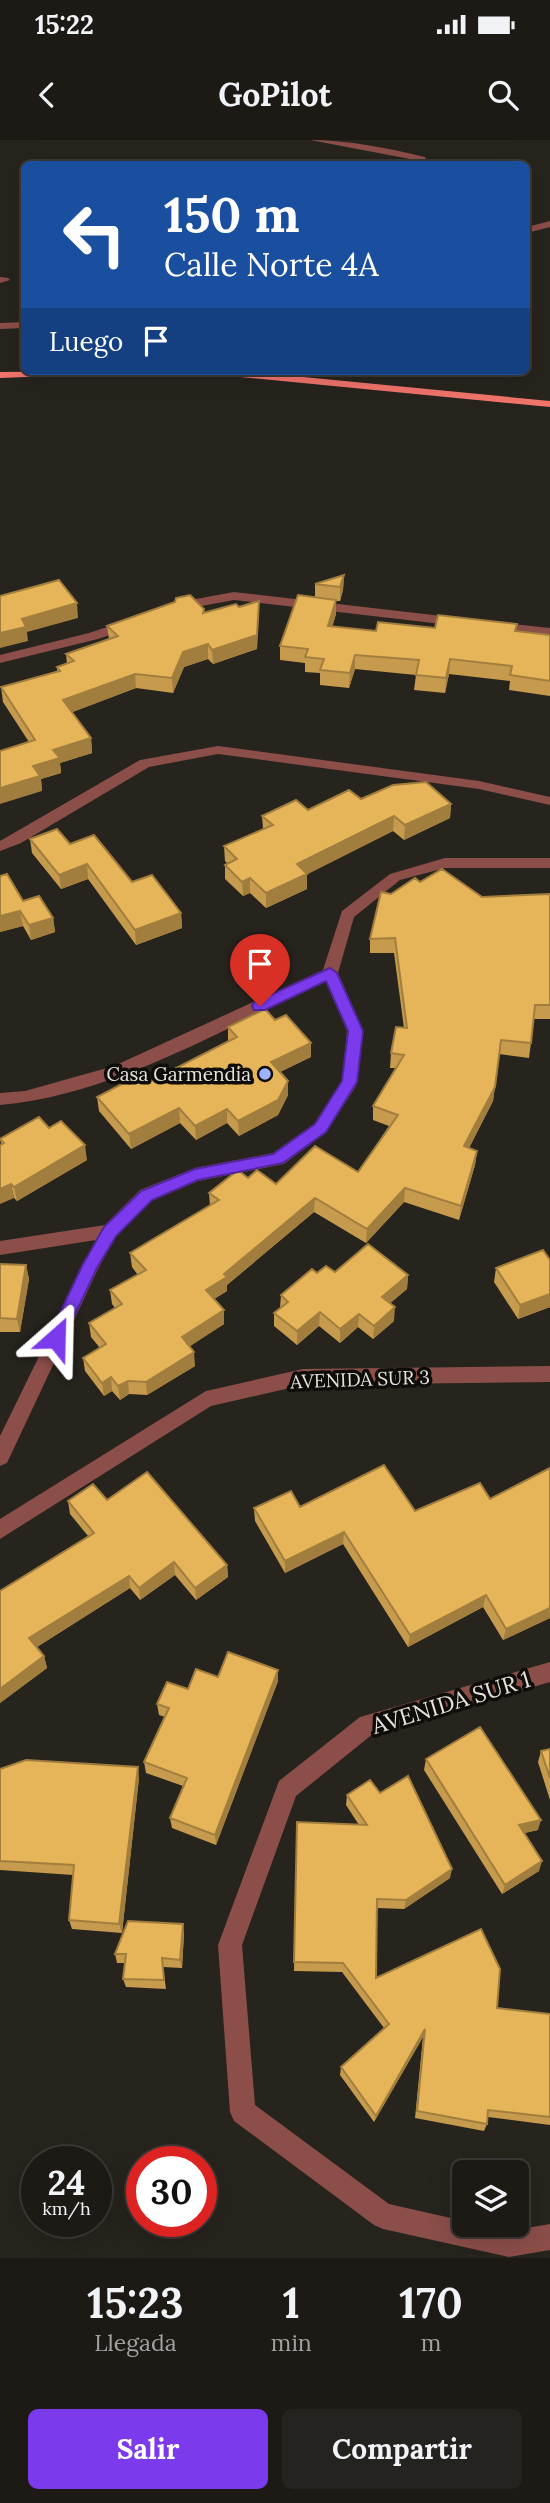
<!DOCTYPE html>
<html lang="es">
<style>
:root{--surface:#1d1a16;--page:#25231f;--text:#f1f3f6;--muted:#a0a1a1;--line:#3b3835;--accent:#7c3aed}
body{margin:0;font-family:Lora,serif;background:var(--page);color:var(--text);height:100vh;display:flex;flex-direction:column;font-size:26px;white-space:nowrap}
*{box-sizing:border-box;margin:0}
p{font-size:23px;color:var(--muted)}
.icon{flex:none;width:38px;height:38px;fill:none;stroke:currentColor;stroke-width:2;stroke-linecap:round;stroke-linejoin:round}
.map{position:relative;height:2118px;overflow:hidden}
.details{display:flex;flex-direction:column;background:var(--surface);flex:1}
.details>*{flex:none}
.hud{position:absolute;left:21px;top:21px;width:509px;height:214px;border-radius:10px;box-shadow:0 7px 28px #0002,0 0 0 2px var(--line);background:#1a4fa0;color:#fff;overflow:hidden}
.tools{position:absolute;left:452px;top:2020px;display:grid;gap:14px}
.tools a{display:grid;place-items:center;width:77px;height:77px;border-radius:10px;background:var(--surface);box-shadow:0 7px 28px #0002,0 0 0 2px var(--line);font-size:35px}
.speed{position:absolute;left:21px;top:2006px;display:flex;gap:14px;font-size:35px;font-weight:700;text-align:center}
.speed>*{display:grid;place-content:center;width:91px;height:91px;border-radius:50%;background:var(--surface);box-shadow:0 7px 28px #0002,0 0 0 2px var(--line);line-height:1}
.speed small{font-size:18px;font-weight:400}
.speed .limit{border:10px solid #d22;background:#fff;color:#111}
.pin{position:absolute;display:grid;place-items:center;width:60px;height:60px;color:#fff;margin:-72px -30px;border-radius:50% 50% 50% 0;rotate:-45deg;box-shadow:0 0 7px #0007}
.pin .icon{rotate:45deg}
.me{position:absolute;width:77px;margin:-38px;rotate:25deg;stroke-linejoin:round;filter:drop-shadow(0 0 5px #0008)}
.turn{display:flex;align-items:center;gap:24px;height:147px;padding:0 28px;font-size:32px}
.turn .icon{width:91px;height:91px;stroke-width:2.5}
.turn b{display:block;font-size:49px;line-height:60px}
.then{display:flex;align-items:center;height:66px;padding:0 28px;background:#0003;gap:14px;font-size:26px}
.eta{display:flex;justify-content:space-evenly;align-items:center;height:119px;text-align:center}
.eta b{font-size:42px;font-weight:700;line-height:49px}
.button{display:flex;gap:14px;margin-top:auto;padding:14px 28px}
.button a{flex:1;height:80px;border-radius:10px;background:var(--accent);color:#fff;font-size:28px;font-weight:700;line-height:80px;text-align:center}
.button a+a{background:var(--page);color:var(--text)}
.status{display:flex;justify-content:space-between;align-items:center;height:49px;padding:0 35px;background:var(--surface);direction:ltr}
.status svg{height:19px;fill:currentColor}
header{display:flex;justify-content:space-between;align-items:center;height:91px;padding:0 28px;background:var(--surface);font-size:32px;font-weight:700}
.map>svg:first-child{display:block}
</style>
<div class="status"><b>15:22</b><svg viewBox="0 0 49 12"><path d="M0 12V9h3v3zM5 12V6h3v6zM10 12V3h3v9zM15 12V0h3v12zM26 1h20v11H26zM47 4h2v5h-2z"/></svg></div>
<header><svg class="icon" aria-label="back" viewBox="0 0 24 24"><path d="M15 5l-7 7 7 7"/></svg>GoPilot<svg class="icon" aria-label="search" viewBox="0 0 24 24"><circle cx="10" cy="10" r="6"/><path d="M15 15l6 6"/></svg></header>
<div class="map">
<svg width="550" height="2118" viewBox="0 0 550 2118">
<rect width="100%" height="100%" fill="#27231d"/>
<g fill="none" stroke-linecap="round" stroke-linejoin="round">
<path fill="#8b4e49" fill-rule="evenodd" d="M310,0C348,0 388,8 425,17L427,24H419L418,21L410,19Z
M550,81V87L527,93V87Z
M0,137L8,138L10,140L0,143Z
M24,182V188L0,189V183Z
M234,452L459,478L465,482L459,486L234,460L174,471L168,467L174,463Z
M128,480L134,484L133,487L98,499L0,523V515L89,493Z
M493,482L550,488V496L488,489L487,486Z
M218,606L479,641L550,657V665L479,649L218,614L149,627L21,703L0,711V701L140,620Z
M445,718H550V728H445L400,740L354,777L338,833L363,891L356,946L326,992L284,1024L198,1041L152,1060L116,1096L98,1129L7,1323L0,1326V1296L96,1100L0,1115V1101L105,1085L140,1050L195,1028L273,1013L314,984L342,941L347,891L326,841C226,888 110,956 0,965V953L25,951L114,926L323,830L342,771L390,734Z
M550,1226V1242L303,1245L211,1266L0,1399V1379L206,1251L303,1229Z
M550,1522V1542L374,1593L296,1656L242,1805L255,1965L389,2064L464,2081V2084H479L509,2091L550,2084V2110L509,2117L383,2089L374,2085L234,1981L230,1972L218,1805L279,1641L360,1577Z"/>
<path fill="#f1746b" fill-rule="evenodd" d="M107,231L102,234L0,238V232Z
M204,231H242L550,261V267L209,234Z"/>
</g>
<path fill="#c69b4d" d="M344,435L343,450L340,461H336V474L332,487L376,491L435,488L516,491L550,495V556L509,550L510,541L449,534L445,553L414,550L416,535L355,529L349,548L320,545V533L305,532V523L280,520V506L315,457V444Z
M259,461L257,509L213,524L208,519L184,527L173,553L136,548L72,572L91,598L92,613L60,623L61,633L41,639L42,651L29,602L3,562L1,547L57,531V527L67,524L66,514L109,499L107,486L204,473L239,467Z
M361,659L451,664L450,678L404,700L393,691L307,734V749L266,768L250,753L243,756L225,739V725L227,723L225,721L224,706L263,689L262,676L308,670Z
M30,699L70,704L181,773L182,788L136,805L88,739L61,749L32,713Z
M420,742L482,757L550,754V879H534L529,918L499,914L493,961L469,1008L477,1011L475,1025L459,1080L404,1062L366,1103L314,1072L227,1145V1151L214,1159L224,1170V1184L189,1206L195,1226L147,1255L129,1254L120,1260L112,1251L104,1256L85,1231L83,1218L100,1208L91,1197L89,1183L115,1168L112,1164L110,1150L138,1135L132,1127L130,1113L210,1066L209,1053L248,1038L276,1044L358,1032L389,986L373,980V966L396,928H390L391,913L404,888L394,813H370V799L391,754Z
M23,761L53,778L55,792L31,800L23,786L0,792Z
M228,887L311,903V917L280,932L288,941V955L278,975L239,996L227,983L196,1000L180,983L131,1009L99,971L97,957L147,943L228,902Z
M49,988L87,1020L17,1061L14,1058L0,999Z
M550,1120V1167L518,1179L494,1142L496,1128Z
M0,1124L26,1125L29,1139L20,1192H0Z
M335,1132L408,1135L407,1149L390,1163L394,1181L373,1199L358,1187L340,1203L319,1186L297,1205L274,1186V1173L280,1168L281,1155L317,1133Z
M550,1328V1478L503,1500L483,1467L408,1507L343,1404L285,1433L255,1381L254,1368L300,1367L415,1371L490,1359Z
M107,1360L227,1425L228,1437L196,1460L175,1435L140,1460L130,1448L37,1507L44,1516L47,1528L0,1563V1451L88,1396L70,1374L68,1361Z
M278,1530V1541L216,1705L172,1688L170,1678L183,1646L146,1633L144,1622L165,1577L159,1575L157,1564L188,1549L218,1537Z
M550,1609V1660L538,1622L541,1611Z
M426,1619L538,1690L524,1693L539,1731L502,1754L424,1630Z
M0,1629L139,1638L122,1793L72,1789L69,1780L73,1735L0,1730Z
M380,1653L450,1738L404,1769L377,1768L376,1838L497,1868L550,1874V1985L488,1977L487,1984L484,1991L415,1978L423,1897L374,1982L340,1935L341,1927L384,1888L342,1832L294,1831L297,1682L359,1685L346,1665L347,1655Z
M184,1793L182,1828L163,1827L166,1849L126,1847L123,1839L125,1823H117L115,1814Z"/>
<path fill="#a17e3e" d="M344,435L343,450L340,461V447Z
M336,460V474L328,501V486Z
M259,461L257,509L213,524L212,510Z
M77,463L78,478L27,492L28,501L0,508V493L22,479Z
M208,504V519L184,527L173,553L172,538L183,512Z
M355,515V529L349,548L350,533Z
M450,519L449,534L445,553L446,538Z
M135,534L136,548L65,575L63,560Z
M91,598L92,613L60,623L61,633L41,639L42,651L0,664V648L33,626L53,610Z
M451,664L450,678L404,700L405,685Z
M394,676L393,691L298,739L307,734V749L266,768V753L297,724Z
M87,724L88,739L61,749L59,735Z
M250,738V753L243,756L242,742Z
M20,771L23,786L0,792V776Z
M181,773L182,788L136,805L135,790Z
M53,778L55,792L31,800L29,785Z
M311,903V917L271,936V922Z
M288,941V955L278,975L239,996L238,981Z
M495,947L493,961L463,1020L464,1006Z
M179,968L180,983L131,1009L129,994Z
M227,969V983L196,1000L195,986Z
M85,1005L87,1020L17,1061L14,1047Z
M477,1011L475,1025L459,1080L461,1066Z
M11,1044L14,1058L0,1064V1049Z
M405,1048L404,1062L366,1103L367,1089Z
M315,1058L314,1072L227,1145V1151L206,1164V1150Z
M26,1125L29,1139L20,1192L17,1179Z
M408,1135L407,1149L381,1171L382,1157Z
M550,1154V1167L518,1179L520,1165Z
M395,1167L394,1181L373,1199L374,1186Z
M224,1170V1184L183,1211L182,1197Z
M320,1172L319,1186L297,1205V1191Z
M359,1174L358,1187L340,1203V1189Z
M194,1212L195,1226L147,1255L146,1242Z
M111,1237L112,1251L104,1256L102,1243Z
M128,1241L129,1254L120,1260L118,1246Z
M344,1392L343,1404L285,1433V1421Z
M174,1422L175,1435L140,1460L139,1448Z
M227,1425L228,1437L196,1460L195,1448Z
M129,1436L130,1448L32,1510L29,1498Z
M486,1455L483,1467L408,1507L410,1495Z
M550,1468V1478L503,1500L506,1489Z
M44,1516L47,1528L0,1563V1549Z
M278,1530V1541L216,1705L215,1695Z
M138,1627L139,1638L122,1793L119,1784Z
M541,1680L538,1690L516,1695L519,1685Z
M542,1721L539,1731L502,1754L505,1745Z
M452,1729L450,1738L404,1769L406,1760Z
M183,1784L184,1793L182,1828L180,1820Z
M425,1889L423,1897L374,1982L376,1976Z"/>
<path fill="#e6b459" stroke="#a17e3e" stroke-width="2" d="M344,435L340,447L315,444Z
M59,440L77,463L22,479L26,487L0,493V456Z
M190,455L204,469L203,473L236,464L239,467L259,461L257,495L212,510L208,504L183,512L172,538L135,534L63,560L91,598L53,610L60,618L33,626L40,636L0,648V611L35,600L1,547L60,531L57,527L74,521L66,514L118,496L107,486L175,462L176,458Z
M298,455L336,460L328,486L376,491L378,482L435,488L438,475L517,484L515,491L550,495V541L510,535L512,526L450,519L446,538L416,535L419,520L355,515L350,533L320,530L324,519L305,517L308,509L280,506Z
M426,642L451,664L405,685L394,676L297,724L307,734L266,753L250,738L242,742L225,725L237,719L224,706L273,685L262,676L296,660L308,670L349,650L361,659L393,645Z
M57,689L70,704L94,695L132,742L152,735L181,773L135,790L87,724L59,735L30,699Z
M442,729L482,757L550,754V865H535L531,903L501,900L495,947L464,1006L477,1011L461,1066L405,1048L367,1089L315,1058L224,1134L227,1137L206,1150L224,1170L182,1197L194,1212L146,1242L128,1241L118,1246L111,1237L102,1243L83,1218L106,1204L89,1183L122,1164L110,1150L146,1130L130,1113L219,1060L209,1053L238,1030L248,1038L257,1030L276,1044L315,1006L358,1032L398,975L373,966L404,915L391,913L396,887L407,888L395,798L370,799L381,752L391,754L415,738L420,742Z
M7,734L23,761L39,756L53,778L29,785L20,771L0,776V736Z
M265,869L275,880L286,875L311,903L271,922L288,941L278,960L238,981L227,969L195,986L179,968L129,994L97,957L139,935L147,943L237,897L228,887Z
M39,977L49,988L61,981L85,1005L14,1047L11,1044L0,1049V1005L4,1003L0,999Z
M368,1104L408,1135L382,1157L395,1167L374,1186L359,1174L340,1189L320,1172L297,1191L274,1173L288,1162L281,1155L312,1129L317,1133L326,1126L335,1132Z
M543,1110L550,1120V1154L520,1165L496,1128Z
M0,1124L26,1125L17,1179L0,1178Z
M384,1325L415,1371L480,1343L490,1359L550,1328V1468L506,1489L486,1455L410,1495L344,1392L285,1421L254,1368L291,1351L300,1367Z
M147,1332L227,1425L195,1448L174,1422L139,1448L129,1436L29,1498L44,1516L0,1549V1451L94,1393L68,1361L93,1344L107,1360Z
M228,1512L278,1530L215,1695L170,1678L187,1638L144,1622L169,1568L157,1564L167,1542L188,1549L196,1529L218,1537Z
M480,1587L541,1680L519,1685L542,1721L505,1745L426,1619Z
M550,1609V1638L541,1611Z
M26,1620L138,1627L119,1784L69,1780L74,1725L0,1721V1629Z
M408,1636L452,1729L406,1760L377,1759L376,1838L481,1789L500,1829L497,1868L550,1874V1977L488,1970L487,1984L417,1971L425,1889L376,1976L341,1927L389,1884L343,1823L294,1822L297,1682L367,1685L347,1655L370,1640L380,1653Z
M128,1781L183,1784L180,1820L162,1818L164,1840L123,1839L126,1814H115Z"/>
<path fill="#7c3aed" stroke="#51269a" stroke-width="2" d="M330,828L337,833L363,891L357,942L326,992L283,1023L198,1040L152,1060L116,1096L97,1128L62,1202H50L48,1198L82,1126L104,1087L141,1051L195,1029L273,1014L315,984L342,941L348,891L326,841L265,870H254L252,866L254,862Z"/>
<circle fill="#9fb3fd" stroke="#0f0d0a" stroke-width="2.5" cx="265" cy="934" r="7"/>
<g text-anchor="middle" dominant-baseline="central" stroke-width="7" stroke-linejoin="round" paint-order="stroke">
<g font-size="19" fill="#e6e3de" stroke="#0f0d0a" text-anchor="end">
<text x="251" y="934">Casa Garmendia</text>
</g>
<g font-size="19" fill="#e6e3de" stroke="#0f0d0a">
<text transform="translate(360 1239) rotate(-2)">AVENIDA SUR 3</text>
</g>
<g font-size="23" fill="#e6e3de" stroke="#0f0d0a">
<text transform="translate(451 1562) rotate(-17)">AVENIDA SUR 1</text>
</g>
</g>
</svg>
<div class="tools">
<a><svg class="icon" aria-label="layers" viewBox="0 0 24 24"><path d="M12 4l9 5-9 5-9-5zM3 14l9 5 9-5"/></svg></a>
</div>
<div class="speed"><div>24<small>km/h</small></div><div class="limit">30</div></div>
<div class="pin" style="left:260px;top:866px;background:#d93025"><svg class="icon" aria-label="arrive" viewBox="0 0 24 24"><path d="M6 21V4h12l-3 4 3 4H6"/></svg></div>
<svg class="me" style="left:56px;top:1198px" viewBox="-20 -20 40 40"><path d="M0-17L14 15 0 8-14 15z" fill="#7c3aed" stroke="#fff" stroke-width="4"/></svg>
<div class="hud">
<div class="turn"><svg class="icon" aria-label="left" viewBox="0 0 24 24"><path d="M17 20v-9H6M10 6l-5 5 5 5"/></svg><div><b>150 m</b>Calle Norte 4A</div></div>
<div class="then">Luego<svg class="icon" aria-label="arrive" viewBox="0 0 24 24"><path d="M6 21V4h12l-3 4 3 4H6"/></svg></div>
</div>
</div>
<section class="details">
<div class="eta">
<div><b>15:23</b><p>Llegada</p></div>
<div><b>1</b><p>min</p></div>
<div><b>170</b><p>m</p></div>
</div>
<div class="button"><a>Salir</a><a>Compartir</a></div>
</section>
